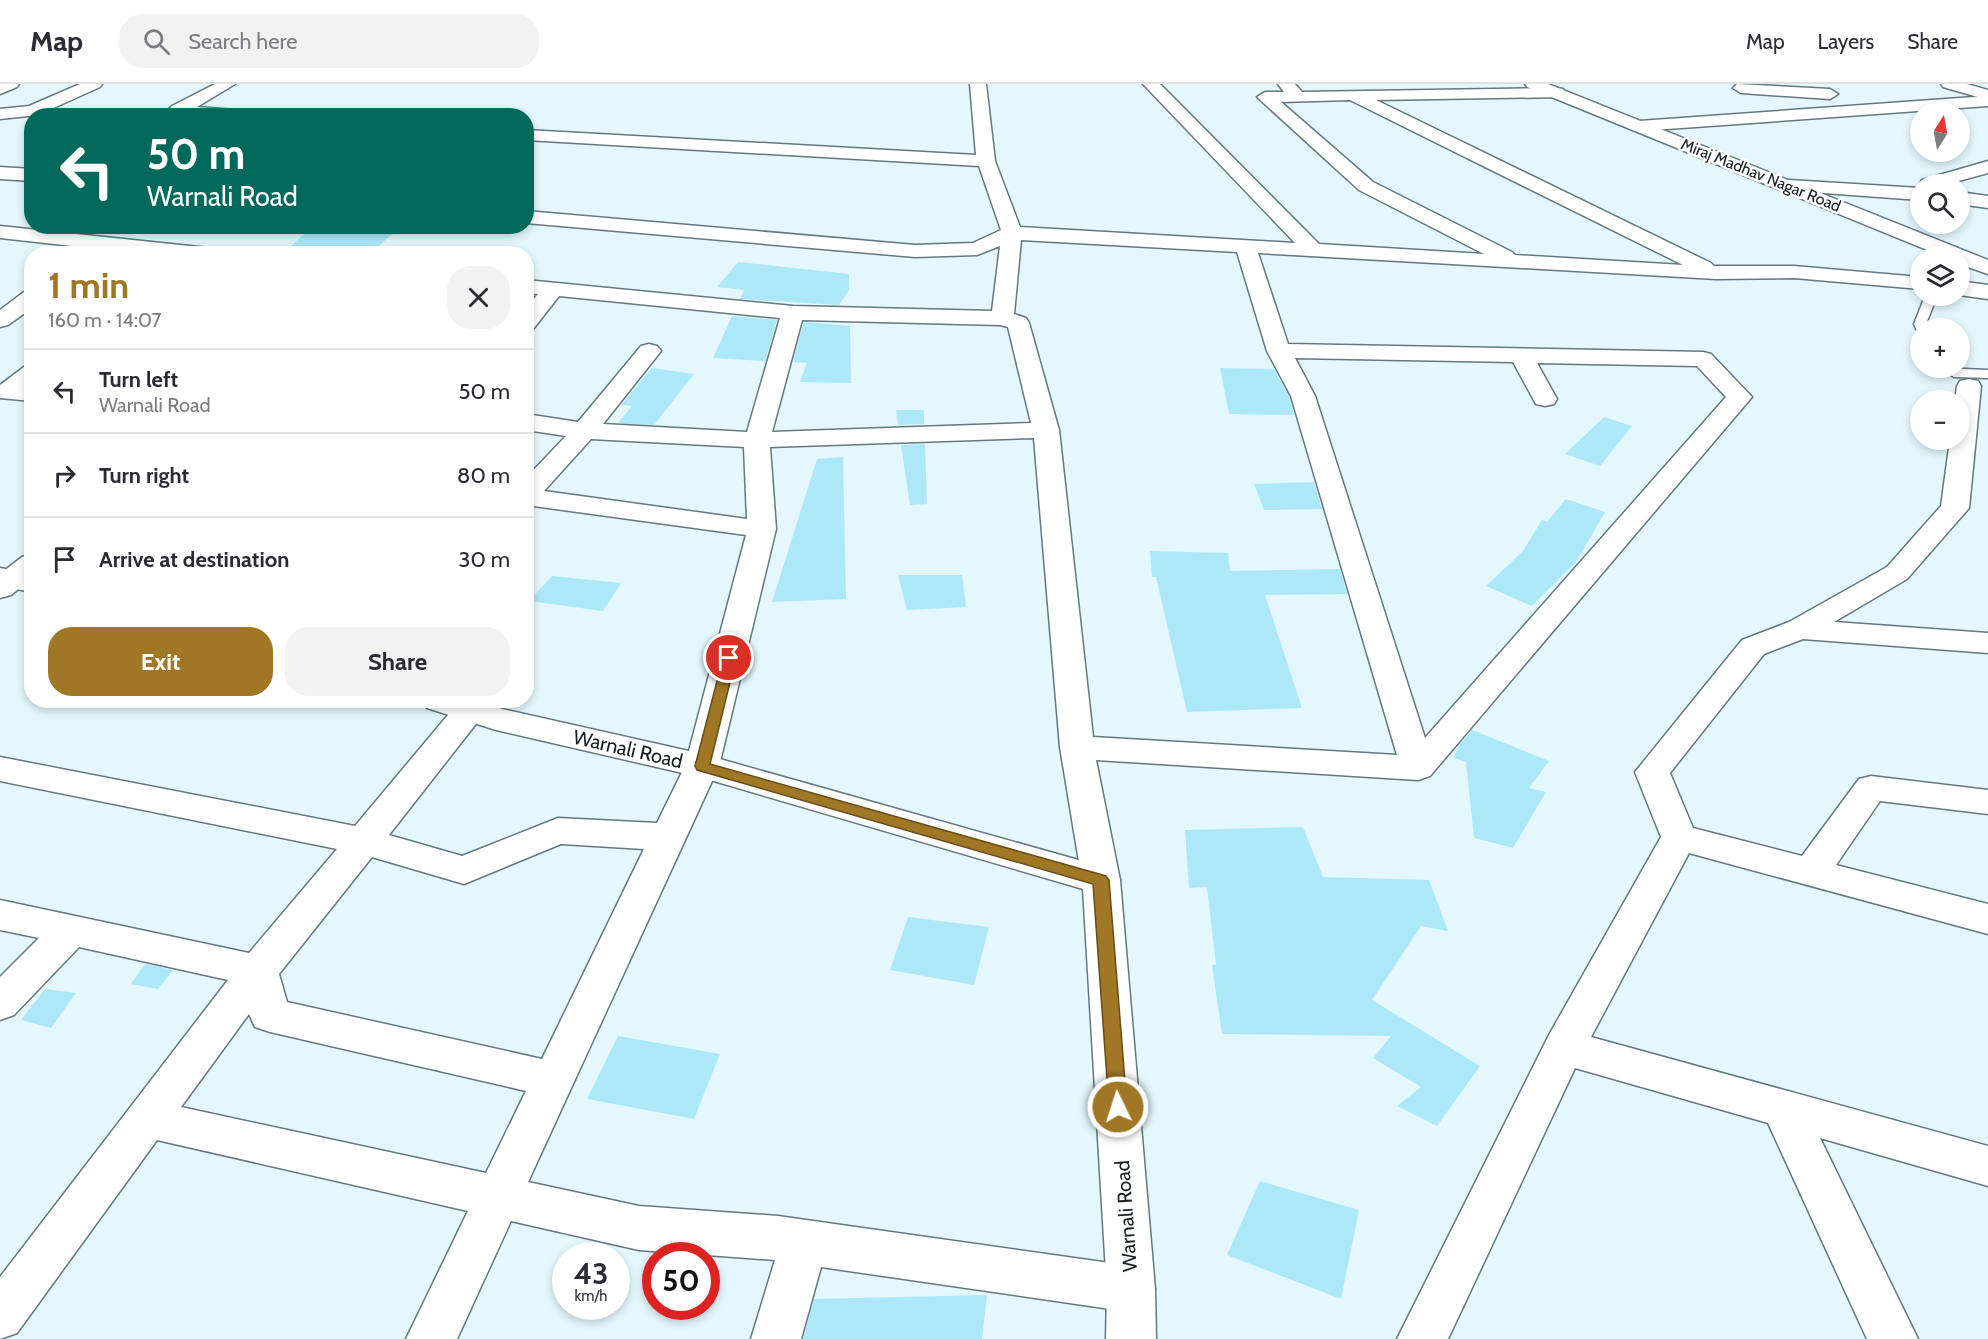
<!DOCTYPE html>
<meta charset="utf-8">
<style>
:root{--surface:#fff;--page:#f2f2f3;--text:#2b2b33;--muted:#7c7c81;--line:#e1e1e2;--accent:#9f7725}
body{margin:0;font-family:Cabin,sans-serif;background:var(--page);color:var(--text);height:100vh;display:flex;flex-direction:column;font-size:22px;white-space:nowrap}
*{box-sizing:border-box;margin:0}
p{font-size:20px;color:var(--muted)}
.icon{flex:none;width:33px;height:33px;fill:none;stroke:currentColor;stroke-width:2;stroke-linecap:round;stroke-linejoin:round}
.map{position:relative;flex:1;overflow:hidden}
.drawer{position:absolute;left:24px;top:162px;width:510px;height:462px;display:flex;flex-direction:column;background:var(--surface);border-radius:24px;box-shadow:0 3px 9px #0003}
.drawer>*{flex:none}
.guide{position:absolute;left:24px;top:24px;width:510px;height:126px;border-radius:24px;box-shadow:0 3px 9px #0003;background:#00695c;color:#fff;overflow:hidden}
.needle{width:39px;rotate:11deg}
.controls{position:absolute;left:1910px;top:18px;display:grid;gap:12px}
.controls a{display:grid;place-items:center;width:60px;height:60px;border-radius:50%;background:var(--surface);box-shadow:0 3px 9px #0003;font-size:30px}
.speed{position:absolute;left:552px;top:1158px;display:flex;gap:12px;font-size:30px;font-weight:700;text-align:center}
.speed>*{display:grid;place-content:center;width:78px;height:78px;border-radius:50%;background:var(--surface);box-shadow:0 3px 9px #0003;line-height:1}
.speed small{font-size:15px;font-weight:400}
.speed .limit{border:9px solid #d22;background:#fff;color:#111}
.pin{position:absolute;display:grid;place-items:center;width:51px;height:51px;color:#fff;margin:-26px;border:3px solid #fff;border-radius:50%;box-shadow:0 2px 6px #0007}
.me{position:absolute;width:66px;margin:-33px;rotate:356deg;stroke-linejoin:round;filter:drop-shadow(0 0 4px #0008)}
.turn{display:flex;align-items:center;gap:21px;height:126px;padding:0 24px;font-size:27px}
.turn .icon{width:78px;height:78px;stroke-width:2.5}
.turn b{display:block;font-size:42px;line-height:51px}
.round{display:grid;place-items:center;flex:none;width:63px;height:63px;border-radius:24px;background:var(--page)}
.overview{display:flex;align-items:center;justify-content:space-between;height:102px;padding:0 24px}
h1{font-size:36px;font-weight:700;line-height:45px;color:var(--accent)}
.action{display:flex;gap:12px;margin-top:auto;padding:12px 24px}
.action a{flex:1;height:69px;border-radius:24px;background:var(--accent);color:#fff;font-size:24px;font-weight:700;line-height:69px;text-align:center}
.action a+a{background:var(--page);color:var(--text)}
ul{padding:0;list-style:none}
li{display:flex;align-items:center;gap:18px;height:84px;padding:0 24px;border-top:2px solid var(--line)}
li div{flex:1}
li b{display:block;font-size:22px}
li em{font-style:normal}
header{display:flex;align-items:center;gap:36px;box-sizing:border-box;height:84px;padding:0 30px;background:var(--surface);border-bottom:2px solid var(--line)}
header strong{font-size:28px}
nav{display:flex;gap:33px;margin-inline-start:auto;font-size:21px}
.search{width:420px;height:54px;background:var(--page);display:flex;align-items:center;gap:15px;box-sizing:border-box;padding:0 21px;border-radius:24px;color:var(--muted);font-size:22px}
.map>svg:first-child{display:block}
</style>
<header>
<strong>Map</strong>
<div class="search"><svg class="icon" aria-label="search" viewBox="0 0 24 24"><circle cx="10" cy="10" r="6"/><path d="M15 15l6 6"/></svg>Search here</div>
<nav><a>Map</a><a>Layers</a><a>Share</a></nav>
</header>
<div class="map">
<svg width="1988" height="1255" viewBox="0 0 1988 1255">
<rect width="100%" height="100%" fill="#e3f7fd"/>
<path fill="#ade8f9" d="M314,142H402L369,170H281Z
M738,178L849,190V206L839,221L740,215L744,206L717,203Z
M732,232L777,236L765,277L713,274Z
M804,238L850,242L851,299L800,298L807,279L793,278Z
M652,284L694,290L654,341L618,339L632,322L621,321Z
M1220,284L1274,285L1289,313L1294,331L1229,330Z
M896,326H924V340L898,341Z
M1604,333L1632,342L1600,382L1565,370Z
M925,360L927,420L910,421L901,361Z
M843,373L846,515L772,518L817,375Z
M1314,398L1322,425L1264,426L1254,400Z
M1566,415L1605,428L1577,477L1532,522L1486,502L1523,467L1542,436L1547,438Z
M1150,467L1228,469L1230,487L1340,485L1347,510L1265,511L1302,624L1187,628L1156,493H1152Z
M898,491H962L966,523L907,526Z
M552,492L621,499L603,527L529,517Z
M1472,646L1549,677L1529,704L1546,708L1513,764L1474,754L1466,678L1454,674L1458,663Z
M1303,743L1323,793L1429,796L1448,847L1421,842L1372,916L1480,982L1437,1042L1397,1022L1421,1003L1373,974L1391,952L1222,950L1212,881H1216L1207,803L1189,804L1185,746Z
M908,833L989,843L974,901L890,886Z
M145,880L173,886L158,905L131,900Z
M45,905L76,909L51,944L21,936Z
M618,952L720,970L694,1035L587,1015Z
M1260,1097L1359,1126L1341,1215L1227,1171Z
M987,1211L982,1255H803L814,1215Z"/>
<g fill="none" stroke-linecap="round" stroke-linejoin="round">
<g stroke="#63797f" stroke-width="3">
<path id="service" d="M1925,212H1937L1926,240L1927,244H1920V247H1917L1914,240Z
M1940,284L1988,286V294L1954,293Z"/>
</g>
<g stroke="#63797f" stroke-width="3">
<path id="minor" d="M0,0H19L17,3L0,10Z
M80,0H102L100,3L38,31L0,35V25L29,22Z
M215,0H235L197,23L249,27L257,32H161L172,22Z
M970,0H986L995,77L1020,143L1295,159L1143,0H1160L1319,160L1484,170L1359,106L1257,13L1265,8H1284L1278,0H1295L1302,8L1557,4L1563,5L1565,9L1563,13L1376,16L1711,179L1714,182H1794L1920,193V205L1794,194L1716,195L1258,169L1288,260L1703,268L1711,270L1752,313L1430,692L1418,696L1096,676L1120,796L1114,806L1101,810L1088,806L1082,796L1060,663L1034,354L770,363L776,445L719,682L528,1098L639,1122L778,1132L1131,1182L1148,1189L1155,1205L1148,1221L1131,1228L821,1183L801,1255H751L775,1176L639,1166L511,1137L457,1255H406L468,1127L157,1056L17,1249L0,1255V1193L228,896L79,863L14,931L0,936V893L39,854L0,846V816L249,869L337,765L0,697V673L355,742L458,619L469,616L482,619L486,627L389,751L462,772L558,734L657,739L685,682L746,451L526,421V394L566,352L526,346V330L578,338L641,262L649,260L657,262L661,267L603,340L747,348L780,234L559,212L534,244L526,246V224L538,210L526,209V196L793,222L992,227L1000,162L977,171L915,173L526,139V127L915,161L973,159L1001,146L979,82L526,56V46L976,71ZM1350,16L1683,181L1515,171L1512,168L1373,98L1281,18ZM1021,156L1237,168L1267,267L1291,312L1397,671L1093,653L1059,346L1029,239L1026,234L1014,230ZM802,236L1000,241L1008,243L1031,339L772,348ZM1295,274L1513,278L1536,320L1545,322L1554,320L1557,315L1537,279L1697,282L1726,313L1425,654L1315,312ZM591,355L744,363L747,435L544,407ZM561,760L644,765L542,975L287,918L279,890L372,773L464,800ZM249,930L255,943L270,948L526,1007L486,1089L181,1023Z
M1737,0L1830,5L1838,10L1830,15L1741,9L1733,4Z
M1988,12V22L1639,47L1633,46L1630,42L1633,38L1639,37Z
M1988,77V89L1948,100H1920L1922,96Z
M0,83L32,85V97L0,95Z
M1789,96L1920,104V116L1782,106L1779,102L1782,98Z
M1959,108L1988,112V124L1959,120Z
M0,142L209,164L216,166L219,170H145L0,154Z
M1959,197L1988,201V215L1959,211Z
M32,207V224L8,241L0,243V226L24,208Z
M32,281V300L29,302L32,303V317L0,314V301L24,283Z
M1969,295L1978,297L1981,302L1969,424L1907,495L1834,538L1988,549V569L1803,555L1764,570L1670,689L1693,744L1802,772L1859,695L1871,692L1988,706V730L1880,717L1836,781L1988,820V850L1689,769L1591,953L1988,1062V1102L1820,1054L1918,1255H1867L1768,1039L1575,984L1448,1255H1397L1549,951L1661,753L1635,688L1742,556L1789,538L1887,483L1941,422L1950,356H1959V316H1955L1957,302L1960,297Z
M32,470V494L11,511L0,514V490L22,473Z"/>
</g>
<g stroke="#63797f" stroke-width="3">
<path id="tertiary" d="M1525,0H1548L1988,176V190L1959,180V172H1942L1527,3Z
M1941,0H1967L1988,6V16L1943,3Z"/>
</g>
<g stroke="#63797f" stroke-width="3">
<path id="secondary" d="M0,484L32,490V508L0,502Z
M423,616H475L502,625L702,670L1114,786L1120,796L1155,1205L1156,1255H1106L1107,1205L1083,805L700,693L496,646L427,624Z"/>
</g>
<use href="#service" fill="#fff" fill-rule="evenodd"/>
<use href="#minor" fill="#fff" fill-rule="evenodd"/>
<use href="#tertiary" fill="#fff" fill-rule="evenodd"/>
<use href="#secondary" fill="#fff" fill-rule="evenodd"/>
</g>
<path fill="#9f7725" stroke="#674d18" stroke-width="1.5" d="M729,570L736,574L710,680L1106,792L1109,796L1127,1023L1124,1029L1118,1031L1111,1029L1109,1023L1093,800L697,686L695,682L723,574Z"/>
<g text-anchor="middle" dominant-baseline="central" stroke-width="5" stroke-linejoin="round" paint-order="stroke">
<g font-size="16" fill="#161f22" stroke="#fff">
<text transform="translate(1761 91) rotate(22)">Miraj Madhav Nagar Road</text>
</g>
<g font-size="20" fill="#161f22" stroke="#fff">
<text transform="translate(628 665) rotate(13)">Warnali Road</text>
<text transform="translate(1126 1132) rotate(-94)">Warnali Road</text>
</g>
</g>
</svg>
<div class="controls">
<a><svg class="needle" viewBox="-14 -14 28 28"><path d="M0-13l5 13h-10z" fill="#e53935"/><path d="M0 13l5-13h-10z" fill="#7c7c81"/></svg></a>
<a><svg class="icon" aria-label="search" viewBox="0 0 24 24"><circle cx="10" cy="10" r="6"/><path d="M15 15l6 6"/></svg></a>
<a><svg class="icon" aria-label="layers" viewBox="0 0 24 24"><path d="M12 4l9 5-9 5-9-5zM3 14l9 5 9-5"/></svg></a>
<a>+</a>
<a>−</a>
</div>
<div class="speed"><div>43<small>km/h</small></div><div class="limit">50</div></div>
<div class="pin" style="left:729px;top:574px;background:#d93025"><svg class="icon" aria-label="arrive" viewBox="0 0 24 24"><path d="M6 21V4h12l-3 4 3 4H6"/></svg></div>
<svg class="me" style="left:1118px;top:1023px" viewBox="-20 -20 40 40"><circle r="17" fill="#9f7725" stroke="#fff" stroke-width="3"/><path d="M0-11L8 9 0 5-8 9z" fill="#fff"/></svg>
<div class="guide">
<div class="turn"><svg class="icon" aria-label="left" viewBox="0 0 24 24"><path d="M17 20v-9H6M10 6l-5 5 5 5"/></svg><div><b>50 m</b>Warnali Road</div></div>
</div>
<section class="drawer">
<div class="overview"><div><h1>1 min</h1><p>160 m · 14:07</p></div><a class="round"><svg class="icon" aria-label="close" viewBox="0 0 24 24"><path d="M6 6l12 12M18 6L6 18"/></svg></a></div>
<ul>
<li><svg class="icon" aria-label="left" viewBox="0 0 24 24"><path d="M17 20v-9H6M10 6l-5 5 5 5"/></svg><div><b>Turn left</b><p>Warnali Road</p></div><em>50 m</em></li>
<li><svg class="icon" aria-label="right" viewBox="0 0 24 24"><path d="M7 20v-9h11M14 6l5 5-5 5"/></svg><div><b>Turn right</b></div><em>80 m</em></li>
<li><svg class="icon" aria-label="arrive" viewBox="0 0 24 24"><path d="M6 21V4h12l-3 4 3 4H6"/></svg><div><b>Arrive at destination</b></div><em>30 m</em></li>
</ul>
<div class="action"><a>Exit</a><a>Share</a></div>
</section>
</div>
